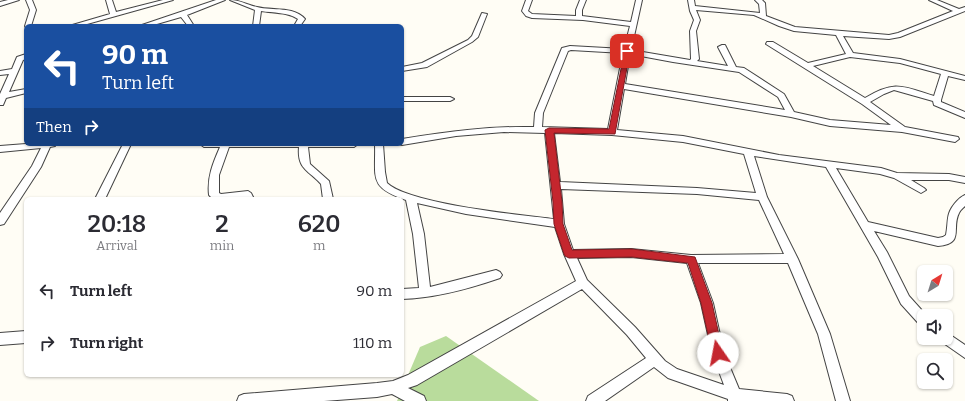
<!DOCTYPE html>
<style>
:root{--surface:#fff;--page:#f7f7f7;--text:#2b2b33;--muted:#7c7c81}
body{margin:0;font-family:Bitter,serif;background:var(--page);color:var(--text);height:100vh;display:flex;flex-direction:column;font-size:15px;white-space:nowrap}
*{box-sizing:border-box;margin:0}
p{font-size:13px;color:var(--muted)}
.icon{flex:none;width:22px;height:22px;fill:none;stroke:currentColor;stroke-width:2;stroke-linecap:round;stroke-linejoin:round}
.map{position:relative;flex:1;overflow:hidden}
.drawer{position:absolute;left:24px;top:197px;width:380px;height:180px;display:flex;flex-direction:column;background:var(--surface);border-radius:6px;box-shadow:0 1px 3px #0004}
.drawer>*{flex:none}
.top-card{position:absolute;left:24px;top:24px;width:380px;height:122px;border-radius:6px;box-shadow:0 1px 3px #0004;background:#1a4fa0;color:#fff;overflow:hidden}
.needle{width:26px;rotate:38deg}
.buttons{position:absolute;left:917px;top:265px;display:grid;gap:8px}
.buttons a{display:grid;place-items:center;width:36px;height:36px;border-radius:6px;background:var(--surface);box-shadow:0 1px 3px #0004;font-size:20px}
.pin{position:absolute;display:grid;place-items:center;width:34px;height:34px;color:#fff;margin:-17px;border-radius:8px;box-shadow:0 2px 6px #0006}
.me{position:absolute;width:44px;margin:-22px;rotate:348deg;stroke-linejoin:round;filter:drop-shadow(0 0 3px #0008)}
.turn{display:flex;align-items:center;gap:14px;height:84px;padding:0 12px;font-size:18px}
.turn .icon{width:52px;height:52px;stroke-width:2.5}
.turn b{display:block;font-size:28px;line-height:34px}
.then{display:flex;align-items:center;height:38px;padding:0 12px;background:#0003;gap:8px;font-size:15px}
.eta{display:flex;justify-content:space-evenly;align-items:center;height:68px;text-align:center}
.eta b{font-size:24px;font-weight:600;line-height:28px}
ul{padding:0;list-style:none}
li{display:flex;align-items:center;gap:12px;height:52px;padding:0 12px}
li div{flex:1}
li b{display:block;font-size:15px}
li em{font-style:normal}
.map>svg:first-child{display:block}
</style>
<div class="map">
<svg width="965" height="401" viewBox="0 0 965 401">
<rect width="100%" height="100%" fill="#fffdf5"/>
<path fill="#b9dc9c" d="M446,336L539,401H397L420,347Z"/>
<g fill="none" stroke-linecap="round" stroke-linejoin="round">
<g stroke="#444" stroke-width="2">
<path id="minor" d="M8,0H19L0,6V2Z
M26,0H32L36,10L31,26H26V28L25,26L30,10Z
M106,0H112L116,12L163,0H173L80,26H69L110,14Z
M216,0H225L187,15L194,26H188L181,17L150,26H139Z
M230,0C240,0 247,5 257,7C273,11 294,6 305,19L300,26H294L298,19C288,12 273,13 261,11L259,26H253L255,10Z
M526,0H532L528,11L532,14L576,16V10L580,0H586L582,10V16L631,22L636,0H642L631,50L690,60L691,59L690,31L694,20L690,11L688,0H694L695,6L760,13L759,4L755,0H762L765,3L766,16L795,27L889,35L898,33L953,11L929,0H937L959,9L965,7V11L900,37L889,39L843,36L853,53L900,59L965,76V80L948,76L941,100V102L965,112V118L934,105L933,101L894,90L884,94L870,102L905,127L958,137L959,139L955,142L902,132L830,126L791,117L624,89L617,130L683,136L779,155L881,168L897,173L949,174L965,177V183L949,180H911L924,188L926,190L921,193L894,178L880,174L836,168L868,222L938,238L943,237L946,235C949,220 945,214 957,201C960,198 961,197 965,195V206C963,208 960,210 959,213C951,228 965,244 938,246L874,231L887,252L909,296L927,316H924V326L920,325L901,304L878,257L826,167L754,156L767,197L798,259L830,334L850,401H836L818,334L788,263H698L713,303L724,353L739,389L787,394L792,396L794,401H728V399L668,378L654,367L605,401H586L588,396L646,358L627,335L582,289L417,385L408,388L424,396L426,401H405L392,394L377,397L324,401H237L239,396L244,394L377,383L393,381L408,375L576,281L564,254L555,227L466,214L417,203L424,234L430,287L496,270L500,272L502,275L500,278C468,289 436,298 402,299V289L419,288L413,234L406,200C368,187 376,178 375,144H383L385,172L387,183C409,204 520,215 554,219L545,133L504,132L456,136L402,145L399,144H402V139C446,132 489,126 534,127L535,113L562,48L570,46L624,49L630,26L583,20L532,18L526,16L522,11ZM696,10L754,15L779,26L794,31L836,35L846,54L808,63L773,42H767L766,44L862,104L891,125L830,120L794,112L784,94L744,68L736,67L725,45H722L718,47L728,66L697,61L699,59L696,31L700,20ZM571,50L623,53L608,129L542,127L543,113L568,51ZM630,54L673,62L739,72L778,97L785,110L625,84ZM850,57L900,63L941,74L934,96C902,86 895,80 865,98L813,66ZM554,133L612,135L683,142L744,154L756,193L697,188L560,182ZM561,189L697,194L759,200L784,254L691,255L631,249L573,250L564,224ZM631,257L687,263L701,303L712,353L724,385L677,369L665,361L635,327L587,280L577,258Z
M482,13L487,14L478,37L472,42L427,67L402,71V67L422,63L468,40L472,36Z
M26,54V59L23,60L9,92L26,89V93L6,98L3,105H0V94L9,74L0,75V71L12,69L17,57Z
M402,97H450L454,99L450,101H402Z
M26,144H56L55,146L50,147L41,167L4,224L0,225V213L32,166L41,148L0,152V146Z
M123,144H131L105,199H95Z
M200,144H358L354,147H308L310,164L329,181L333,199H323L321,184C308,170 297,169 299,147H229L219,175V193L221,194L248,191L251,193L254,199H213L209,195C207,177 213,163 220,147H204Z
M26,331V343L0,345V333Z
M946,332L965,345V358L942,342L940,338H946Z"/>
</g>
<use href="#minor" fill="#fff" fill-rule="evenodd"/>
</g>
<path fill="#c4262e" stroke="#7f191e" d="M625,49L630,51L615,134L554,133L562,202L563,224L572,250L632,249L695,257L712,303L723,353L722,357L718,359L713,357L712,353L701,303L688,263L632,257L569,258L565,256L564,254L554,224L553,202L545,130L549,128L609,129Z"/>
</svg>
<div class="buttons">
<a><svg class="needle" viewBox="-14 -14 28 28"><path d="M0-13l5 13h-10z" fill="#e53935"/><path d="M0 13l5-13h-10z" fill="#7c7c81"/></svg></a>
<a><svg class="icon" aria-label="sound" viewBox="0 0 24 24"><path d="M4 9h4l5-4v14l-5-4H4zM17 9q2 3 0 6"/></svg></a>
<a><svg class="icon" aria-label="search" viewBox="0 0 24 24"><circle cx="10" cy="10" r="6"/><path d="M15 15l6 6"/></svg></a>
</div>
<div class="pin" style="left:627px;top:51px;background:#d93025"><svg class="icon" aria-label="arrive" viewBox="0 0 24 24"><path d="M6 21V4h12l-3 4 3 4H6"/></svg></div>
<svg class="me" style="left:718px;top:353px" viewBox="-20 -20 40 40"><circle r="19" fill="#fff"/><path d="M0-13L10 11 0 6-10 11z" fill="#c4262e"/></svg>
<div class="top-card">
<div class="turn"><svg class="icon" aria-label="left" viewBox="0 0 24 24"><path d="M17 20v-9H6M10 6l-5 5 5 5"/></svg><div><b>90 m</b>Turn left</div></div>
<div class="then">Then<svg class="icon" aria-label="right" viewBox="0 0 24 24"><path d="M7 20v-9h11M14 6l5 5-5 5"/></svg></div>
</div>
<section class="drawer">
<div class="eta">
<div><b>20:18</b><p>Arrival</p></div>
<div><b>2</b><p>min</p></div>
<div><b>620</b><p>m</p></div>
</div>
<ul>
<li><svg class="icon" aria-label="left" viewBox="0 0 24 24"><path d="M17 20v-9H6M10 6l-5 5 5 5"/></svg><div><b>Turn left</b></div><em>90 m</em></li>
<li><svg class="icon" aria-label="right" viewBox="0 0 24 24"><path d="M7 20v-9h11M14 6l5 5-5 5"/></svg><div><b>Turn right</b></div><em>110 m</em></li>
</ul>
</section>
</div>
